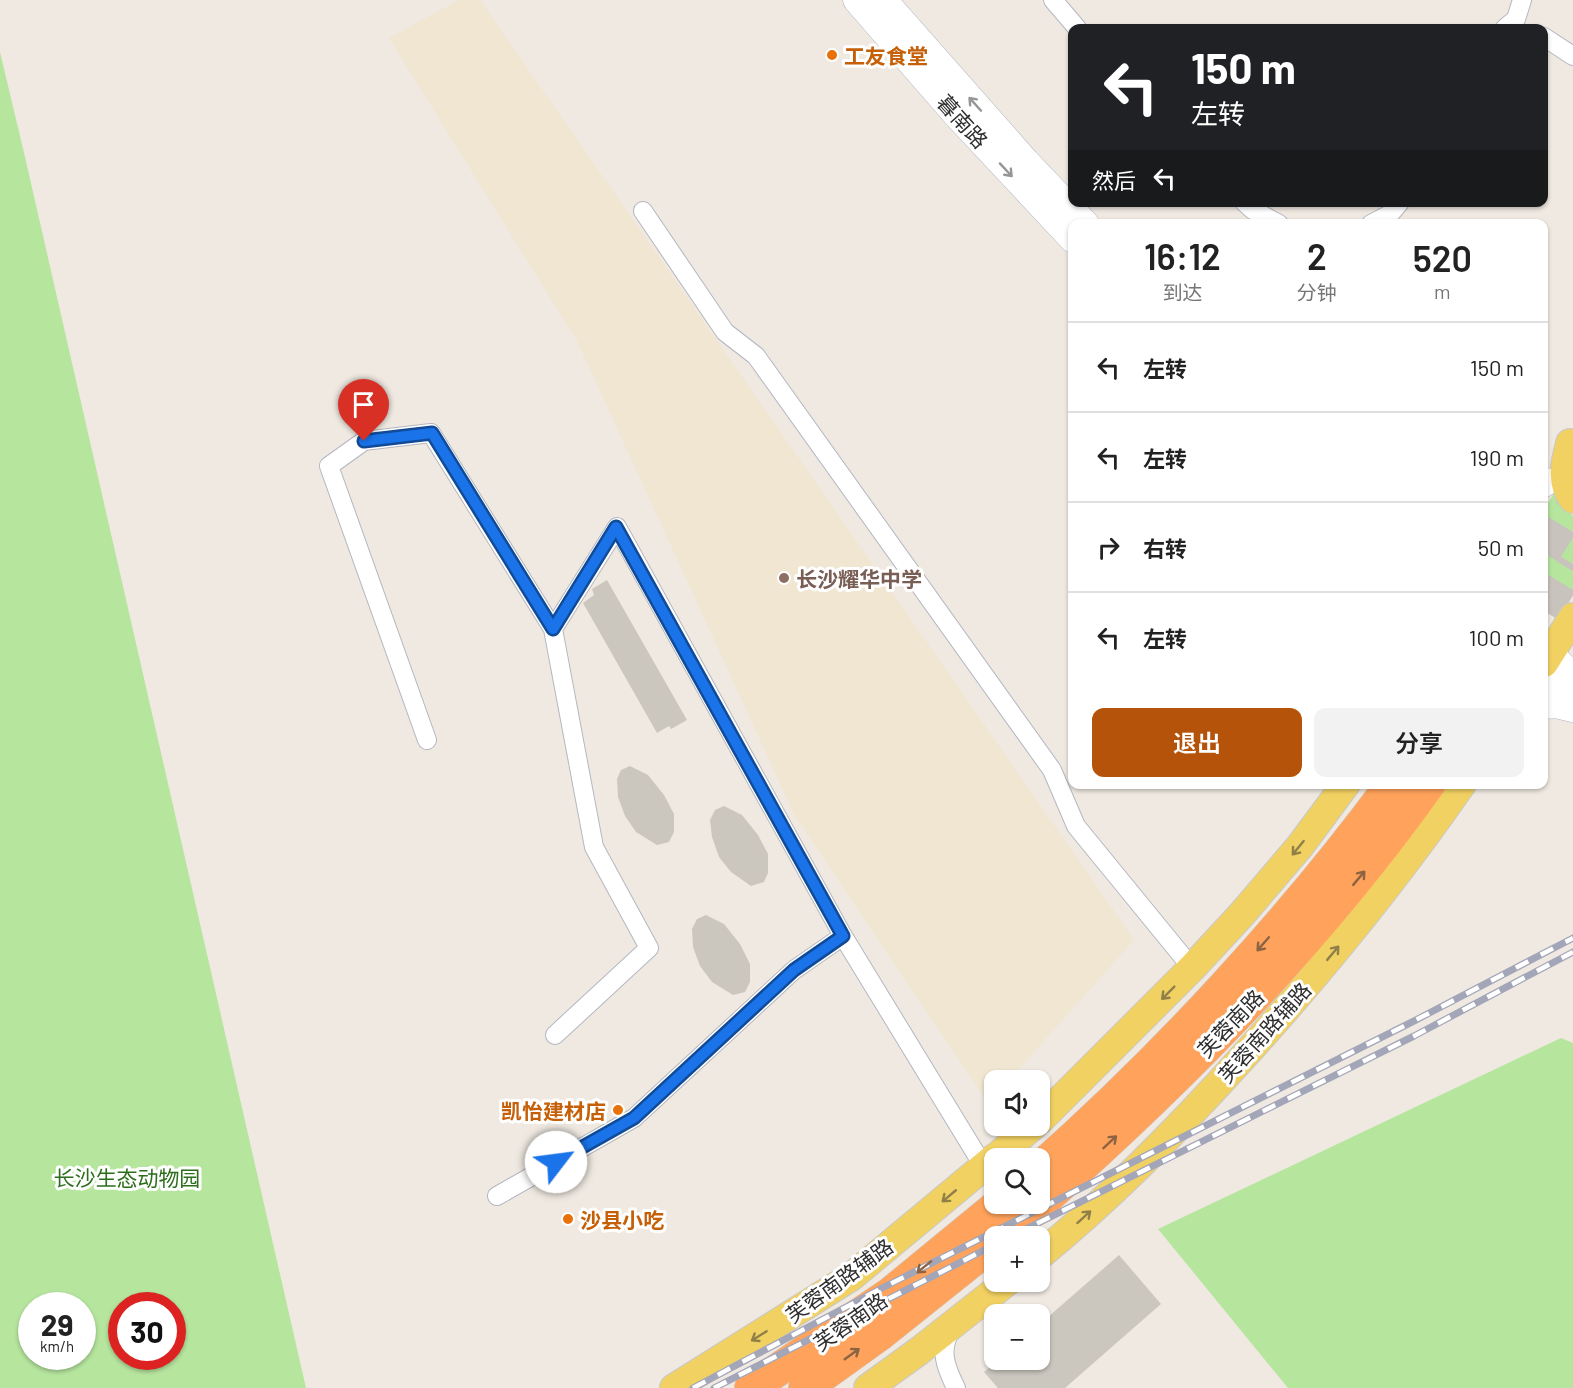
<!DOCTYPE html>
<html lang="zh">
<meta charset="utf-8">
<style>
:root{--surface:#fff;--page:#f2f2f2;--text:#222;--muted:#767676;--line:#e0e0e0;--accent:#b45309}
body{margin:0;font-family:Barlow,"Noto Sans SC",sans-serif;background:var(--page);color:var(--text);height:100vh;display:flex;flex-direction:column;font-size:22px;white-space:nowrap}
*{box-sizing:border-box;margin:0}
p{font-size:20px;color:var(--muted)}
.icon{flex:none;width:33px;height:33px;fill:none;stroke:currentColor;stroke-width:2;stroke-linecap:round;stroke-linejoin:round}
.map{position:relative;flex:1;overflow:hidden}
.sheet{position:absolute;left:1068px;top:219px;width:480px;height:570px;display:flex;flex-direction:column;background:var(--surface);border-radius:12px;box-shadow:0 2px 4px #0004}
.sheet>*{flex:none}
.banner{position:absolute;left:1068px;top:24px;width:480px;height:183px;border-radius:12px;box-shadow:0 2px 4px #0004;background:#202124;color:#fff;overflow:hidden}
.buttons{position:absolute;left:984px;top:1070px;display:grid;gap:12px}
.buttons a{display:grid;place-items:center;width:66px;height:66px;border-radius:12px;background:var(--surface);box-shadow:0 2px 4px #0004;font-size:30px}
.speed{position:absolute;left:18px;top:1292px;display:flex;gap:12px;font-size:30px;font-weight:700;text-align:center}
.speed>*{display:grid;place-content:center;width:78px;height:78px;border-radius:50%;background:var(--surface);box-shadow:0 2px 4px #0004;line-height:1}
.speed small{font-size:15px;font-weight:400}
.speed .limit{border:9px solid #d22;background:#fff;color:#111}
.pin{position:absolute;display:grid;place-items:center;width:51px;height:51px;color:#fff;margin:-62px -26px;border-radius:50% 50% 50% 0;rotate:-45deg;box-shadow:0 0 6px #0007}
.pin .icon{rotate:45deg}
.me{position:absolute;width:66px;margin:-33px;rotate:60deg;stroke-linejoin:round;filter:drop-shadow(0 0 4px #0008)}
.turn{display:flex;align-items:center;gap:21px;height:126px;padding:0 24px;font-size:27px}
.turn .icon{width:78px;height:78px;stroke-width:2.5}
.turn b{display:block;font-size:42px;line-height:51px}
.then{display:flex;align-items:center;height:57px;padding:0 24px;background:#0003;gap:12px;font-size:22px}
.eta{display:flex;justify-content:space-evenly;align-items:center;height:102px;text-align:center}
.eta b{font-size:36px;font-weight:600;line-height:42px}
.action{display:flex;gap:12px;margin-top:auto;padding:12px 24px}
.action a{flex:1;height:69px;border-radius:12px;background:var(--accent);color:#fff;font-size:24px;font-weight:600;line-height:69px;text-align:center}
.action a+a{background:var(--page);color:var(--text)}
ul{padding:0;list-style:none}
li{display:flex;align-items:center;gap:18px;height:90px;padding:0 24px;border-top:2px solid var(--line)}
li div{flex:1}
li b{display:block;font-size:22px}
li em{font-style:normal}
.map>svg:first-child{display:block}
</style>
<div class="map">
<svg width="1573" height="1388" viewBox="0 0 1573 1388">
<rect width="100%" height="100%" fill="#efe9e1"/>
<path fill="#f0e6d1" d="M459,0H480L1134,940L1009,1080H994V1096L988,1103L795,816L577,341L389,38Z"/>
<path fill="#b6e59e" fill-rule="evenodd" d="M0,52L25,157L306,1388H0ZM32,1305H82V1356H32ZM122,1305H172V1356H122Z
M1555,491L1573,516V591L1560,606L1544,609V510Z
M1561,1038L1573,1043V1388H1288L1158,1229Z"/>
<path fill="#cbc7bf" d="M607,580L687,720L671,729L669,726L657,733L583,603L594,595L592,589Z
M630,766L648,775L664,795L674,814V832L669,842L657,845L636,832L625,816L618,797L617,779L621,770Z
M724,806L742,815L758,835L768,854V873L764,882L751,886L731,872L719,857L712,837L710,820L715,810Z
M706,915L724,924L740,944L750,964V982L745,992L733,995L712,982L700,966L693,947L692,929L697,919Z
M1119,1255L1161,1304L1065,1388H998L984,1372L1000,1359H1040V1324Z"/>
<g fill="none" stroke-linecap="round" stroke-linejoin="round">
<path stroke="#c8c4bd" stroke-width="33" stroke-dasharray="33 16" stroke-linecap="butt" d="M1544,553L1573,506
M1544,611L1573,564"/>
<g stroke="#b4b7c1" stroke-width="20">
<path id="street" d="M1053,0L1077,28
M1505,28L1516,19L1522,0
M1544,37L1573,56
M1244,202L1253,210L1279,224
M643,211L725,332L756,356L1052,770L1076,826L1192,968
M1371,224L1390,214L1400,202
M427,740L329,466L364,441L431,433L553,629
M555,1035L649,948L594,847L553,629L617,527L843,936L984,1167
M497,1196L634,1118L794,970L843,936
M952,1329C938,1349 946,1368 956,1388"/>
</g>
<g stroke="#b4b7c1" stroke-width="27">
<path id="secondary" d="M856,0L955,114L1072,239
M884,0L1026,161L1086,224
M1544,484L1546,481
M1544,647L1573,676
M1544,673L1573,702
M1544,706L1556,705L1573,709"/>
</g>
<g stroke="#c9c9c9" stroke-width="30">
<path id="primary" d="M1570,443C1565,462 1560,482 1573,499
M1544,663L1573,617
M1040,1120L1192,968L1242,914L1300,846L1346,784
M995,1158L1034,1125
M1040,1255C1114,1195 1181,1126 1245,1055C1323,969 1396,879 1462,784
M674,1388L851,1277L994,1158
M868,1388L919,1351L1008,1281"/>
</g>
<g stroke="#c9c9c9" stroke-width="34">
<path id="highway" d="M1040,1168C1167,1055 1290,922 1392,784
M1003,1236C1160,1100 1308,954 1429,784
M751,1388L890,1294L1001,1203
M805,1388L880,1334L994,1243"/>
</g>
<use href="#street" stroke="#fff" stroke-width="18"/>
<use href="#secondary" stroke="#fff" stroke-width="26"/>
<use href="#primary" stroke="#f2d163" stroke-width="28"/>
<use href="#highway" stroke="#ffa35c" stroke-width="33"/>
<g stroke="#a3a6b8" stroke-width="7">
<path id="rail" d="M1012,1236L1414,1036L1573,952
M693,1388L882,1288L1412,1022L1573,938
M714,1388L994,1245"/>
</g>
<use href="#rail" stroke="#fff" stroke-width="4.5" stroke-dasharray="14" stroke-linecap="butt"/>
</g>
<defs><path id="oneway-shaft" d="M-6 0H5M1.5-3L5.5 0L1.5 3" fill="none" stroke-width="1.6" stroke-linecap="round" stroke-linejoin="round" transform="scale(1.5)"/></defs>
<g stroke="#969696">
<use href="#oneway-shaft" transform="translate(975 104) rotate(-132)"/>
<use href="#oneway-shaft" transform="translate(1006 170) rotate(47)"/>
</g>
<g stroke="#908048">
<use href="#oneway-shaft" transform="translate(1298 848) rotate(129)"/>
<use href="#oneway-shaft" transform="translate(1333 953) rotate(-50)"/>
<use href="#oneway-shaft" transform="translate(1168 993) rotate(135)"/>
<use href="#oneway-shaft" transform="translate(949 1196) rotate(140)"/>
<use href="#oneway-shaft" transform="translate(1084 1217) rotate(-42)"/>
<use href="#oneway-shaft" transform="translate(759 1336) rotate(148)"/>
</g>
<g stroke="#8c6343">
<use href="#oneway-shaft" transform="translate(1359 878) rotate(-50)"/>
<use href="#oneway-shaft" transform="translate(1263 944) rotate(131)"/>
<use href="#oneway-shaft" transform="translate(1110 1142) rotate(-43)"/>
<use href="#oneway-shaft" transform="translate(924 1267) rotate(141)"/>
<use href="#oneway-shaft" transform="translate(852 1354) rotate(-36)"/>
</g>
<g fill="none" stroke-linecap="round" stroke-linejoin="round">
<g stroke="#114b97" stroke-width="15">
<path id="route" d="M364,441L432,433L553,629L616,527L843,936L794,970L634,1118L556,1162"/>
</g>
<use href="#route" stroke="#1a73e8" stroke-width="10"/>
</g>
<g fill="#e8710a" stroke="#fff" stroke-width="2">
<circle cx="832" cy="55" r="6"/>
<circle cx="618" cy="1110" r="6"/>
<circle cx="568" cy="1219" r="6"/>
</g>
<circle fill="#8d6e63" stroke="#fff" stroke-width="2" cx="784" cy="578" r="6"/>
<g text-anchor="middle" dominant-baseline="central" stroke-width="6" stroke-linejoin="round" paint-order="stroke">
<g font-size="21" font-weight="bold" fill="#c56008" stroke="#fff" text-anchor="start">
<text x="844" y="55">工友食堂</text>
<text x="606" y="1110" text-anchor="end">凯怡建材店</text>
<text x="580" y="1219">沙县小吃</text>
</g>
<g font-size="21" fill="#2e2e2e" stroke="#fff">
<text transform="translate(963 121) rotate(48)">暮南路</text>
<text transform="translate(1230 1023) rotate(-46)">芙蓉南路</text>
<text transform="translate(1264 1032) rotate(-48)">芙蓉南路辅路</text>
<text transform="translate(839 1280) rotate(-36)">芙蓉南路辅路</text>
<text transform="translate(850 1321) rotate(-35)">芙蓉南路</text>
</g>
<g font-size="21" font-weight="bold" fill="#785e54" stroke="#fff" text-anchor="start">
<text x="796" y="578">长沙耀华中学</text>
</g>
<g font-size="21" fill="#2c6e1b" stroke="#fff">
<text x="127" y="1177">长沙生态动物园</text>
</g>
</g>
</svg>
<div class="buttons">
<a><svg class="icon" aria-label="sound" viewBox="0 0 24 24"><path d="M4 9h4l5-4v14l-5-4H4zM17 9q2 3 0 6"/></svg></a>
<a><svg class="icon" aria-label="search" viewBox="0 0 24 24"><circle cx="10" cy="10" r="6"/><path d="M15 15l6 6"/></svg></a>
<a>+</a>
<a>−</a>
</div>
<div class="speed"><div>29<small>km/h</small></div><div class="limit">30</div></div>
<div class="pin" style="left:364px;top:441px;background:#d93025"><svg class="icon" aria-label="arrive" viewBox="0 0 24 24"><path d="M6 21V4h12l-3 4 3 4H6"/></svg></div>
<svg class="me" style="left:556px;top:1162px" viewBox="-20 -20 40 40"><circle r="19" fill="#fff"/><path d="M0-13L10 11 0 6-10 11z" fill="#1a73e8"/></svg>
<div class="banner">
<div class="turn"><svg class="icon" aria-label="left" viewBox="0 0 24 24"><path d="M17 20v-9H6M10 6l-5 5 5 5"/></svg><div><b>150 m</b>左转</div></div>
<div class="then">然后<svg class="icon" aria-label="left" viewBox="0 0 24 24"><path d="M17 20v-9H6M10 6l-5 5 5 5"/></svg></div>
</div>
<section class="sheet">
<div class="eta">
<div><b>16:12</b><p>到达</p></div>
<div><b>2</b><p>分钟</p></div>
<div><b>520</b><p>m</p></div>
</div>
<ul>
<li><svg class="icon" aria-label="left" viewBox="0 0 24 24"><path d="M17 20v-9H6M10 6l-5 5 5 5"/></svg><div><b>左转</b></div><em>150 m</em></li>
<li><svg class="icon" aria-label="left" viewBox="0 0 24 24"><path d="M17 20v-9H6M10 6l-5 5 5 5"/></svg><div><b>左转</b></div><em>190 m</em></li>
<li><svg class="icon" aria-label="right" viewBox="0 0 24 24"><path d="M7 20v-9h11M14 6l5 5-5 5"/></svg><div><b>右转</b></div><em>50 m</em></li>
<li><svg class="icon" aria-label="left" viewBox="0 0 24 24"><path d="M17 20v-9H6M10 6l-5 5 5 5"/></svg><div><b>左转</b></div><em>100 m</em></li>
</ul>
<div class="action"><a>退出</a><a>分享</a></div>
</section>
</div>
